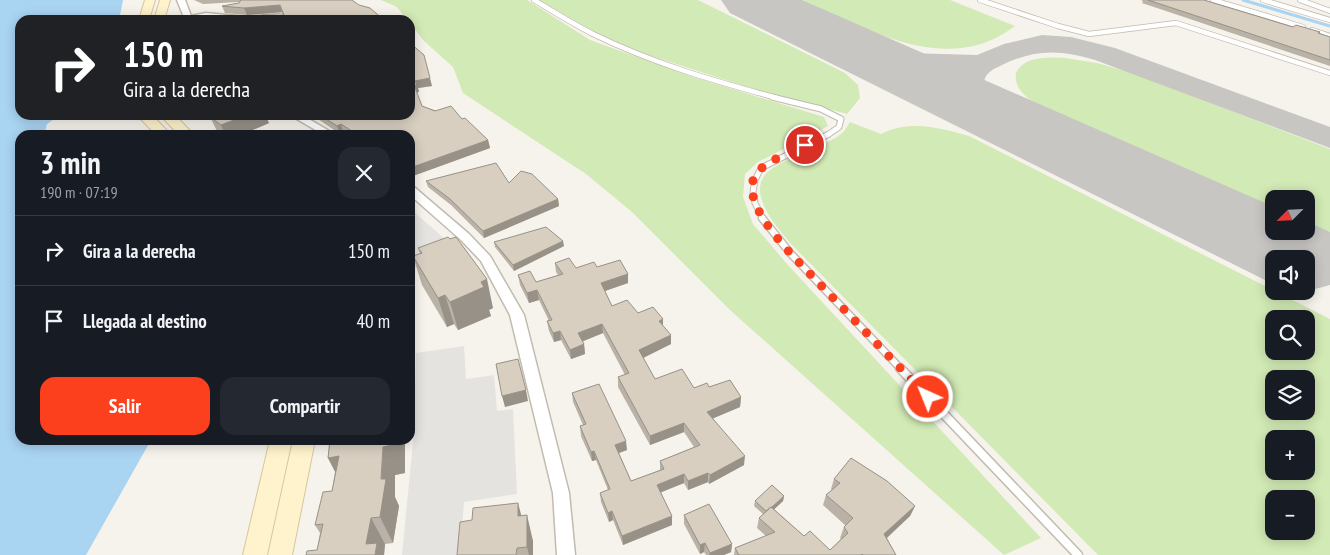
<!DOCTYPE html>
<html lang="es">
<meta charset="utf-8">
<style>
:root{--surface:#171b24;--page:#242831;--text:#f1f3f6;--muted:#9ea1a6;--line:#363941;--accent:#fc3f1d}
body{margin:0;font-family:"PT Sans Narrow",sans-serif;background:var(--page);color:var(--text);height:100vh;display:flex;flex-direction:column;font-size:19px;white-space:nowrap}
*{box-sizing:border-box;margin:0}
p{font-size:16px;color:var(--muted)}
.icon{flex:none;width:28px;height:28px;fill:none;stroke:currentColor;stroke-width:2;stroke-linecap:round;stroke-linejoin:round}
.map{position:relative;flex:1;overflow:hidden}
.sheet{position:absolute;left:15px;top:130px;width:400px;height:315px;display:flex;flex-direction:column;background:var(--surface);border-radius:15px;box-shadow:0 2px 12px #0003}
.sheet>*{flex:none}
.top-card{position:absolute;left:15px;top:15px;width:400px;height:105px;border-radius:15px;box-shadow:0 2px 12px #0003;background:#202124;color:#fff;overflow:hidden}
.needle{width:32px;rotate:246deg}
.buttons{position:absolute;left:1265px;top:190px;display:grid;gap:10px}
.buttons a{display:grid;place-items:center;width:50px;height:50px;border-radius:10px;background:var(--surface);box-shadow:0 2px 12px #0003;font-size:25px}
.pin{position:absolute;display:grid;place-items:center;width:42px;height:42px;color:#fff;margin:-21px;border:2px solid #fff;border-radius:50%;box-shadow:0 1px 5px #0007}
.me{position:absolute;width:55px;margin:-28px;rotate:316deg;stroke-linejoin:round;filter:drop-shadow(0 0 4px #0008)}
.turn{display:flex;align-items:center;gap:18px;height:105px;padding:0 25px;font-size:22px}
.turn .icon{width:65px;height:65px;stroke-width:2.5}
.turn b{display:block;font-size:35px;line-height:42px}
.round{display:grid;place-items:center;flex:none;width:52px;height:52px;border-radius:15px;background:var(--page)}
.head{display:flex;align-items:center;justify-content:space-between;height:85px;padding:0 25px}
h1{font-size:30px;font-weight:700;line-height:38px}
.action{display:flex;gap:10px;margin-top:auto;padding:10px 25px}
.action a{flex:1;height:58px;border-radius:15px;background:var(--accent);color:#fff;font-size:20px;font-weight:700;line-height:58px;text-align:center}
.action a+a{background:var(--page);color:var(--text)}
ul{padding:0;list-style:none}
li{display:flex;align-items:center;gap:15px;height:70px;padding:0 25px;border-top:1px solid var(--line)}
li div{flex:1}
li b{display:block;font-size:19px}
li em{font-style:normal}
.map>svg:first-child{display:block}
</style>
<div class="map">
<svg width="1330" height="555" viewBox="0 0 1330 555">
<rect width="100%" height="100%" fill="#f6f3ec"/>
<path fill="#d2eab5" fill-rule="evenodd" d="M381,0H527L590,40L693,77L824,117L828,126L758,162L745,174L743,197L753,224L787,264L1041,538L1004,555L730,310L632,212L586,174L463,93L453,67L424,41L410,23V20H407L397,7Z
M539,0H698L845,73L858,85L860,98L847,114L744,86L640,52L598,34Z
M802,0H950L1015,26C947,78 868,29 802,0Z
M1065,58L1097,63L1132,73L1330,149V234L1306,224V199H1274V209L1050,111C1035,103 1013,93 1016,73C1024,56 1049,57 1065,58Z
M850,122L881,134C910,119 941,128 969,136L1330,319V555H1098L792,245C776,226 741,188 773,168C787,159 803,153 818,146C835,138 841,138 850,122ZM1274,319H1306V351H1274ZM1274,379H1306V411H1274ZM1274,439H1306V471H1274ZM1274,499H1306V531H1274Z"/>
<path fill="#e5e3e0" d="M413,211L455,248L416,268L410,262V212Z
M464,346L466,379L494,375L497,411L513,409L517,494L464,502L460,555H402L414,432L416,353Z"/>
<path fill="#a9d4f2" d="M0,0H123L119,20H20V115H60L47,124L44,135H20V440H151L86,555H0Z"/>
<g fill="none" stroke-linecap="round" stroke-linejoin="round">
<path stroke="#a9d4f2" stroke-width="3" d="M1243,0L1330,26"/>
<path fill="#c8c6c3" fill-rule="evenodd" d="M1042,35L1071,37L1115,48L1330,127V148L1095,60C1058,49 1033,49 998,67C989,71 982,77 985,87C989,99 1005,105 1012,115L1007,122C983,128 962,108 955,85L959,72L907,70L852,58L848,52L852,46L862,44L907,53L977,55L1004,44Z"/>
<path fill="#c8c6c3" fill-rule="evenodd" d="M721,0H802L1274,207V231H1306V221L1330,232V285L1304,292L1301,291H1306V259H1274V284L1269,282L730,13Z"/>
<g stroke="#c2bbae" stroke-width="6">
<path id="lane-far3" d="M534,0C554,12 573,24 593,34C652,63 714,81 777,98
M980,0L1058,26L1089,34L1176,23L1330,73
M1213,0L1303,27
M1263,0L1330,20
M1300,0L1330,11
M1312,30L1330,36"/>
</g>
<g stroke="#c2bbae" stroke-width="7">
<path id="lane-far2" d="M763,219L755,203L753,192L755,180L761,168L829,134L839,127L841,119L821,109L772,97"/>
</g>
<g stroke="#c2bbae" stroke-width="9">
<path id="lane-far1" d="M762,218L791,254L901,369"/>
</g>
<g stroke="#c2bbae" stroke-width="11">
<path id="lane" d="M900,368L1078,555"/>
</g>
<g stroke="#c2bbae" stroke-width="3">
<path id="street" d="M177,0H185L191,16L206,13L247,17L279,14H282L285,20H233L206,17L185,20Z
M290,115H302L336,135H324Z
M410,186L414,187L469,234L490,256L524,315L569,493L575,555H557L553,493L510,315L481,261L461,240L410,195Z"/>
</g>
<g stroke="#d6c79b" stroke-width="2">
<path id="secondary" d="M145,0H155L149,20H139Z
M160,0H170L164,20H154Z
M137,115H152L171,135H156Z
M160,115H175L194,135H179Z
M270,440H292L267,555H243Z
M293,440H315L292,555H268Z"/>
</g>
<use href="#lane-far3" stroke="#fff" stroke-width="4.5"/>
<use href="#lane-far2" stroke="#fff" stroke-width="5"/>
<use href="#lane-far1" stroke="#fff" stroke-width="6"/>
<use href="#lane" stroke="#fff" stroke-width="8"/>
<use href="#street" fill="#fff" fill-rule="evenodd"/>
<use href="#secondary" fill="#fff3cd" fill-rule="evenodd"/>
</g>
<path fill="#bab2a6" d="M194,0H352L283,15L282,12L247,15L225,13L222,6L239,3V2L203,4Z
M1141,0H1204L1293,27L1320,32L1319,33L1330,37V66L1142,3L1143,1Z
M410,43L432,86L418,88L419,92H416L422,106L462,119L488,140L490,148L410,177V135H348L343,132L340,134L312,115H410Z
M213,115H265L269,123L241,135H222L217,131L210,117Z
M426,181L509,183L558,199L559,206L484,238L451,205L428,187Z
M494,242L564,246L514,271L495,247Z
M418,248L493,308L489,310L491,316L458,330L454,324L447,327L422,285L413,256L420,254Z
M555,263L576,268L597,267L628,274V283L605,291L612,306L638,313L663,326L671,344L643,358L655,379L694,388L709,387L741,397L740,407L713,418L744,465L709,484L708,482L688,490L684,483L661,492L672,525L623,545L613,520L609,522L601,502L600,493L608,490L596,460L592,461L581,436L580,426L583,425L573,402L572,393L627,450L619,453L631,481L660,470V461L694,447L684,432L650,445L618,387V377L625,375L603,333L582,341L584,344L585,354L571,359L561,340L554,342L549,331L547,321H549L539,300L529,303L520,285L518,275L536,282L558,275L556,272Z
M330,440H405V473L395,475V497L399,506L393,543L385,544L384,555L317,550L320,533L315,525L332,491L335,472L328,458Z
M834,479L915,506L910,516L887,538L896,555H734L735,548L766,536L757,528L759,518L763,514L754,506L755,501L784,496L783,501L774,509L804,536L830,550L841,539L840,538L844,527L846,526L823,505L826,495L832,490L831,489Z
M521,515L533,541V555H457Z
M684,515L732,544L731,552L724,555H706L704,552L700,554L684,524Z"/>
<path fill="#979187" d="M280,5L282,12L247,15L244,8Z
M430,78L432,86L418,88L419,92L415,93L414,85L415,81Z
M247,115H265L269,123L241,135H226L221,125Z
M341,124L343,132L340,134L337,126Z
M488,140L490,148L410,177V168Z
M558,199L559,206L484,238L483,231Z
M563,241L564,246L514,271L513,265Z
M628,274V283L602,292L601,283Z
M487,279L493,308L489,310L491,316L458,330L450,302L481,282Z
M537,290L539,300L529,303L527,293Z
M445,295L454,324L447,327L438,298Z
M663,319V329L659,321Z
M602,324L603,333L579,343L578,333Z
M560,331L561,340L554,342L553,333Z
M671,335V344L639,360V350Z
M584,344L585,354L571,359L570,350Z
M526,390L528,401L505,407L502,396Z
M741,397L740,407L707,421V412Z
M684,423V432L650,445V436Z
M392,440H405V473L395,475V497L399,506L393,543L380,517L383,447Z
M626,441L627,450L616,454L615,445Z
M594,451L596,460L592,461L591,452Z
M339,456L343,486L328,458Z
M745,456L744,465L709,484L710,475Z
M708,473V482L688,490V481Z
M684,474V483L657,494V485Z
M784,496L783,501L766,517L767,512Z
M518,503L525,529L518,516Z
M915,506L910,516L880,544L884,534Z
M612,511L613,520L609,522L608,513Z
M527,515L533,541V555H529L527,547Z
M672,516V525L623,545L622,536Z
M371,518L385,544L384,555H373L366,544Z
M705,543L704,552L700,554V545Z
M732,544L731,552L724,555H709L710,553Z"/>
<path fill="#d8cfc1" stroke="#979187" d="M241,0H352L359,5L370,8L384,20H261V15H284L280,5L244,8L222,6L239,3Z
M1148,0H1204L1293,27L1296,25L1320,32L1318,33L1330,37V60Z
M410,43L424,55L430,78L415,81L417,85H414L422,106L435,111L451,106L462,119L465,118L488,140L410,168V135H358L341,124L337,126L320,115H410Z
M214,115H247L221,125L210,117Z
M496,163L509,183L521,171L532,174L558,199L483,231L450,199L426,181Z
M546,227L563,241L513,265L494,242Z
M448,237L450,239L456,237L487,279L481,282L484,287L450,302L445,295L438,298L413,256L422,253L418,248Z
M569,258L576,268L594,262L597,267L620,260L628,274L601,283L612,306L627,300L638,313L653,307L663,319L659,321L671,335L639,350L655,379L682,369L694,388L707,383L709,387L730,380L741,397L707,412L745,456L710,475L708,473L688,481L684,474L657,485L672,516L622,536L612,511L608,513L600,493L610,489L594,451L591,452L580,426L586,424L572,393L599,384L626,441L615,445L631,481L664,469L660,461L700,445L684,423L650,436L618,377L629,373L602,324L578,333L584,344L570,350L560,331L553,333L547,321L552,320L537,290L527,293L518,275L530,271L536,282L563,274L555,263Z
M518,359L526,390L502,396L496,364Z
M330,440H392V445L383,447L381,479H386L380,517L371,518L366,544L377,543L375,555H306L307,551L317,550L323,524L315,525L323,492L332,491L339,456L328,458Z
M851,458L887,481L915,506L884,534L896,555H863L862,554L861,555H739L735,548L775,532L759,518L771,507L804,536L810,531L830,550L848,533L844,527L853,518L826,495L840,483L834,479Z
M772,485L784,496L772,507H771L766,511L755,501Z
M518,503V516L527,515V547L517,548L516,555H457L460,522L472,520L473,508Z
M709,504L732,544L710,553L705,543L700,545L684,515Z"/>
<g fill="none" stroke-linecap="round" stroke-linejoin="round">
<path stroke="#fc3f1d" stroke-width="9" stroke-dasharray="0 16.2" d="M805,145C791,152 775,158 763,167C732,189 775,236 791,254L928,397"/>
</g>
</svg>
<div class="buttons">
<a><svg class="needle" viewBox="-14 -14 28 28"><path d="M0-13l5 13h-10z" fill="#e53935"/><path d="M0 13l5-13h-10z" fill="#9ea1a6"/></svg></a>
<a><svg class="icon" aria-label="sound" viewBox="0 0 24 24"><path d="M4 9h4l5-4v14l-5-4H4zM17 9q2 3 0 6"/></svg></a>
<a><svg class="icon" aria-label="search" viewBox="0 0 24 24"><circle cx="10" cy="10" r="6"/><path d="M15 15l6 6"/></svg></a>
<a><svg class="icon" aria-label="layers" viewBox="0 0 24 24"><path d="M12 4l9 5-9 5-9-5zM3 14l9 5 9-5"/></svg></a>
<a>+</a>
<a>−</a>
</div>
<div class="pin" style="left:805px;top:145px;background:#d93025"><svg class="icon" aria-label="arrive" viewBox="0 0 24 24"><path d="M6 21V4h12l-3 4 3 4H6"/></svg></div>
<svg class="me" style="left:928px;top:397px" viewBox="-20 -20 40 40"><circle r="17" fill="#fc3f1d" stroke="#fff" stroke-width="3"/><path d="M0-11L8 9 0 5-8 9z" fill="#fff"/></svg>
<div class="top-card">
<div class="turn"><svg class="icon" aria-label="right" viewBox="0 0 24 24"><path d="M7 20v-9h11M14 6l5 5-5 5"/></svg><div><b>150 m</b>Gira a la derecha</div></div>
</div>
<section class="sheet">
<div class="head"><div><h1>3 min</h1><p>190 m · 07:19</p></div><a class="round"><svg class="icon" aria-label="close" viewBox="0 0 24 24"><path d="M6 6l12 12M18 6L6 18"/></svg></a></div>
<ul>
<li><svg class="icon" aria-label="right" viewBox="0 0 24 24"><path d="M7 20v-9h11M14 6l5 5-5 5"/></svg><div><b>Gira a la derecha</b></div><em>150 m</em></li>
<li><svg class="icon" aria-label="arrive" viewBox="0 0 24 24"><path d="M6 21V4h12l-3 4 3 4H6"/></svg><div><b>Llegada al destino</b></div><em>40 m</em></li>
</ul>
<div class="action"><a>Salir</a><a>Compartir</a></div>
</section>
</div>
